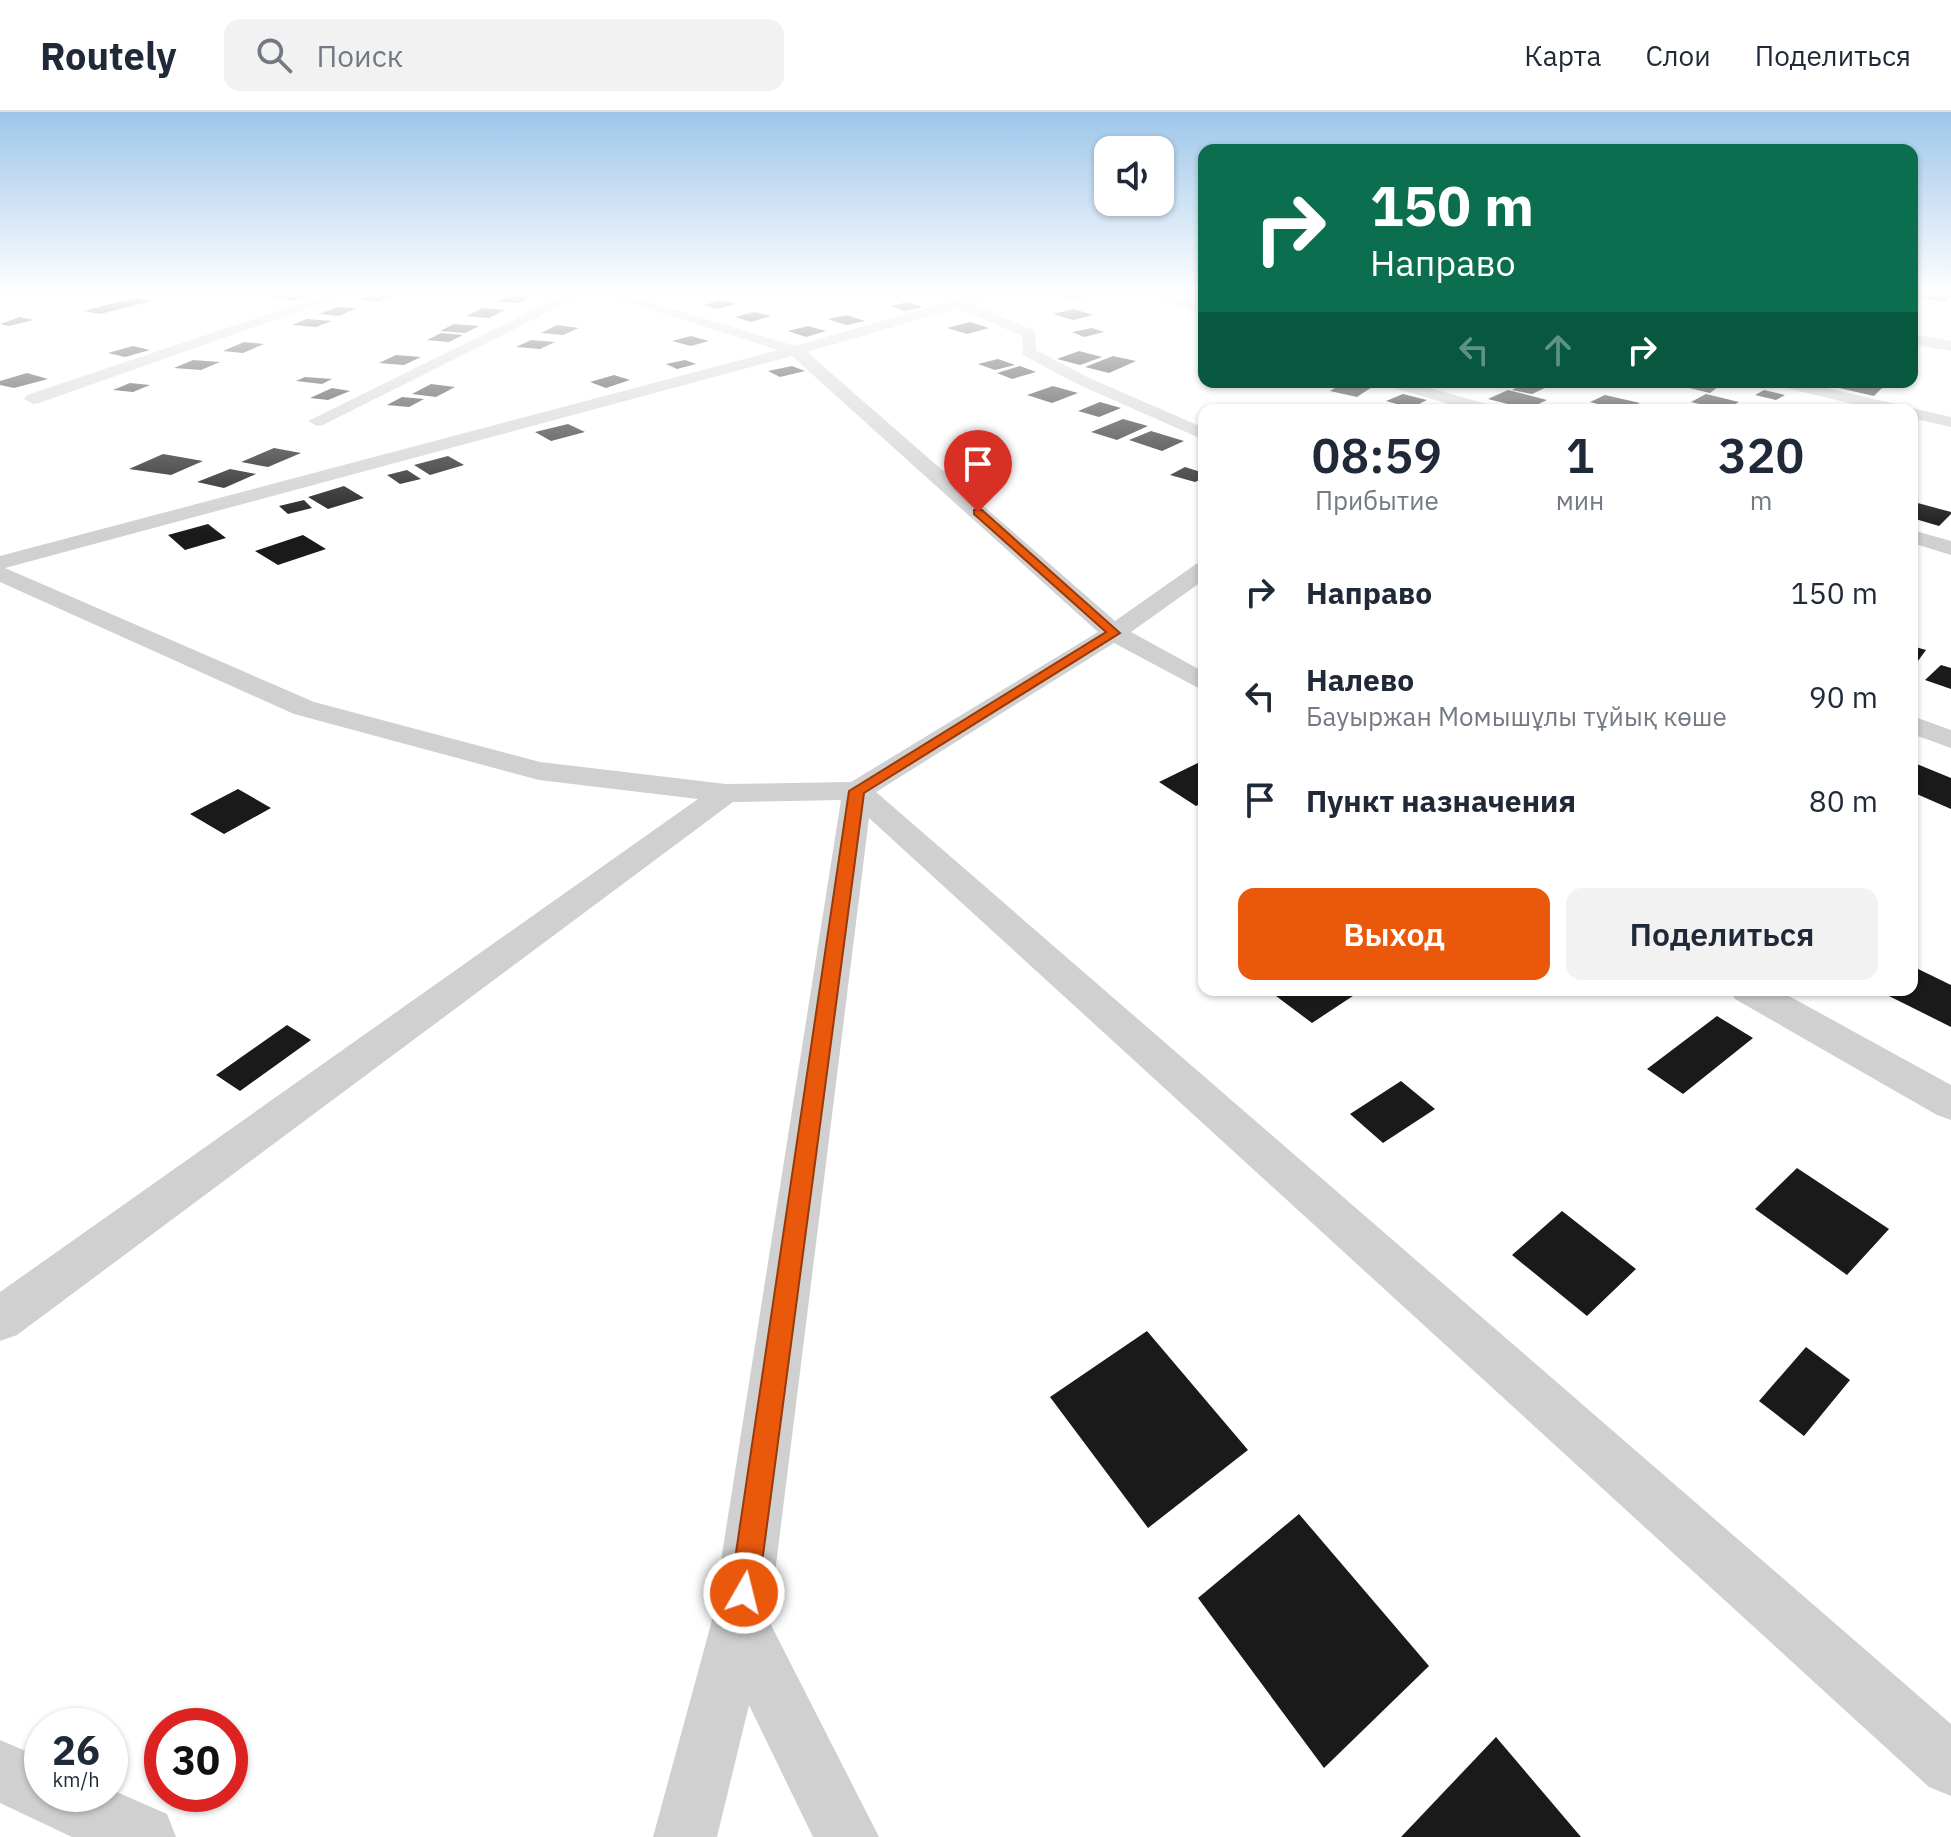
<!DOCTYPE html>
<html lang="ru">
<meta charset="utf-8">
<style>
:root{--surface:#fff;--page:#f2f2f3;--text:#1f2937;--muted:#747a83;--line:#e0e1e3;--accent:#ea580c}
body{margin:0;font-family:"IBM Plex Sans",sans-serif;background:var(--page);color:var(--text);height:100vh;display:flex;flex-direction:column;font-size:30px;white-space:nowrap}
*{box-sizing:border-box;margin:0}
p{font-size:26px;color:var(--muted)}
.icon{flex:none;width:44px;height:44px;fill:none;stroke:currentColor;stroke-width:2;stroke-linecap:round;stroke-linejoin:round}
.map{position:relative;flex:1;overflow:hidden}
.sheet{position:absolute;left:1198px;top:292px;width:720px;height:592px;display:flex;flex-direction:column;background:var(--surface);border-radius:16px;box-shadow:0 2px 6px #0004}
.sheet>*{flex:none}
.guide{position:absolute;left:1198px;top:32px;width:720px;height:244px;border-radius:16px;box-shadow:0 2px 6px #0004;background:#0b6e4f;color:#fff;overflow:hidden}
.controls{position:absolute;left:1094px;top:24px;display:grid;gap:16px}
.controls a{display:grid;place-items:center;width:80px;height:80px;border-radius:16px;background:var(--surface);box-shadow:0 2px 6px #0004;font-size:40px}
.speed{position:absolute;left:24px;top:1596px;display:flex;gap:16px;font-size:40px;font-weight:700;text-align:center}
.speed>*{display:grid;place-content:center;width:104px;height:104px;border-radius:50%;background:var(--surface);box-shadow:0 2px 6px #0004;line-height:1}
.speed small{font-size:20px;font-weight:400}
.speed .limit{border:12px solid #d22;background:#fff;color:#111}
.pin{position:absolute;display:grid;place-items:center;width:68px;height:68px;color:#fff;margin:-82px -34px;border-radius:50% 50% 50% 0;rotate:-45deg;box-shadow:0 0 8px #0007}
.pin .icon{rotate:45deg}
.me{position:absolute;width:88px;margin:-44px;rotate:8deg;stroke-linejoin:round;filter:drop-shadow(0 0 6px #0008)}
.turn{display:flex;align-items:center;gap:28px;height:168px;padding:0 40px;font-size:36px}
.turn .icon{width:104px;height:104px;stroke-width:2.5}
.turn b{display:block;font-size:56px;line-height:68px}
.lanes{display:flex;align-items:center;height:76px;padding:0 40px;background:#0003;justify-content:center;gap:40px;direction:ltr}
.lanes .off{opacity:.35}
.eta{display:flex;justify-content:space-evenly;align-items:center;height:136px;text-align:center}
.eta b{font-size:48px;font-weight:600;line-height:56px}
.primary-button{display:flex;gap:16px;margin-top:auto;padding:16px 40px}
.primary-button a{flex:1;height:92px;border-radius:16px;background:var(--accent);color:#fff;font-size:32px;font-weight:600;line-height:92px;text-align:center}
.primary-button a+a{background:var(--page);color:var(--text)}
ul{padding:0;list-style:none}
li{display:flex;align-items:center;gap:24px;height:104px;padding:0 40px}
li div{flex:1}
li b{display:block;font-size:30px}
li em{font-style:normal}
header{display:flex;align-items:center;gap:48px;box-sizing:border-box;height:112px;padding:0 40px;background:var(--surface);border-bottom:2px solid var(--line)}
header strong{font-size:38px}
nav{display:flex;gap:44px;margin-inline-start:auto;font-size:28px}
.search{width:560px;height:72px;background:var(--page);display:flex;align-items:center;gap:20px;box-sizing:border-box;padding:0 28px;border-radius:16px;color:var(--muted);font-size:30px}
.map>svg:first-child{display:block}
</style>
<header>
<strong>Routely</strong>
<div class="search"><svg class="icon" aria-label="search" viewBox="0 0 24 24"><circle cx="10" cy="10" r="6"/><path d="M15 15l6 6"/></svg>Поиск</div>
<nav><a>Карта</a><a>Слои</a><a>Поделиться</a></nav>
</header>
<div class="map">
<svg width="1951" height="1725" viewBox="0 0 1951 1725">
<rect width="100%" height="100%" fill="#fff"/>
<path fill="#1a1a1a" d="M1067,179H1086L1096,182L1071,188L1054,182Z
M294,180L312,183L292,189L273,185Z
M375,181L395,182L379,189L359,188Z
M1917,181L1949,185L1945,190L1912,185Z
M509,184L530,185L518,191L497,190Z
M135,186L152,189L100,202L83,199Z
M723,188L736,192L717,197L703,193Z
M908,190L923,195L905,199L890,194Z
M337,195L357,196L339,204L319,202Z
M483,196L505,198L489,206L466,204Z
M1074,197L1093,203L1073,208L1053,202Z
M754,200L771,204L751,210L735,205Z
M847,203L865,209L846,213L828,207Z
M20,205L34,208L9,214L0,212Z
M307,207L332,209L316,215L292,213Z
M970,210L989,216L967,222L947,216Z
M454,212L479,214L465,221L440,219Z
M557,213L579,216L563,223L541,221Z
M808,214L826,219L806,225L788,219Z
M1092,216L1104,220L1084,225L1072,220Z
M441,221L463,223L449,230L427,228Z
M691,224L709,229L691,234L672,229Z
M531,228L555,230L540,237L516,235Z
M244,230L264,232L243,241L223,239Z
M133,234L150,238L125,245L108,241Z
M1079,239L1102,245L1080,253L1057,247Z
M396,243L421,245L404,253L379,251Z
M1113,244L1136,249L1109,261L1085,255Z
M998,247L1015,253L995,258L978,252Z
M193,248L220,250L201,258L174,256Z
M685,248L696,252L677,257L666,252Z
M792,254L805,259L780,265L768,259Z
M1020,254L1036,260L1012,267L997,261Z
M27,261L48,267L14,276L0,273V269Z
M614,263L630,268L606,276L590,270Z
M305,265L332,267L322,272L296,269Z
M1345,270H1347L1372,275L1357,285L1330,279Z
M1847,270H1851L1882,276L1874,284L1839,276Z
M130,271L150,273L133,280L113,278Z
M1525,271L1545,276L1532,282L1512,278Z
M1698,271L1718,275L1710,281L1689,276Z
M431,272L455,275L436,285L412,282Z
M1053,274L1078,281L1052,291L1027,283Z
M332,276L350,279L328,288L310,286Z
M1508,278L1547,288L1528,297L1488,287Z
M1764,278L1785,283L1776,288L1755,283Z
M1403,282L1427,288L1411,296L1386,289Z
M1706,282L1739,290L1724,298L1691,290Z
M1605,283L1640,291L1621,298L1590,290Z
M402,285L424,287L409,295L387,293Z
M1100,290L1121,296L1099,305L1078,299Z
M1123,307L1148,314L1117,328L1091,320Z
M568,312L585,320L551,329L535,320Z
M1151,319L1184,329L1162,339L1129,328Z
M274,336L301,341L268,355L241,350Z
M163,342L203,349L171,363L129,357Z
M448,344L464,353L430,363L414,353Z
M1185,355L1204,361V366L1195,370L1170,363Z
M230,357L256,362L224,376L197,370Z
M407,358L421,367L400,372L387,363Z
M344,374L364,386L328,397L308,385Z
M304,388L312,396L288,402L279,394Z
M1914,390L1951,400V402L1939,414L1912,406Z
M208,412L226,426L185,438L168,423Z
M303,423L326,437L278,453L255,439Z
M1912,534L1926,538L1915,553L1912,552Z
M1941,553L1951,556V577L1925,568Z
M1204,648V690L1196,694L1159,670Z
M1912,650L1951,666V697L1912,680Z
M238,677L271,696L224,722L190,702Z
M1912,854L1951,873V915L1877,878H1912Z
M1268,878H1362L1312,911Z
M1717,904L1753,926L1683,982L1647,957Z
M287,913L311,928L240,979L216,963Z
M1401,969L1435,997L1383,1031L1350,1002Z
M1797,1056L1889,1117L1847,1163L1755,1097Z
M1562,1099L1636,1157L1587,1204L1512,1143Z
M1147,1219L1248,1338L1148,1416L1050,1285Z
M1806,1235L1850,1268L1804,1324L1759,1289Z
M1299,1402L1429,1554L1324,1656L1198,1486Z
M1496,1625L1581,1725H1401Z"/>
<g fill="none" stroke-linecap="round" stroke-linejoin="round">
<path fill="#d0d0d0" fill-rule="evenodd" d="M337,179H357L39,291L33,292L24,287L27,283Z
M572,179H590L323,313L317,314L308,309Z
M592,179H614L795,234L947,190V185L960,186L984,179H1006L972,192L1035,219L1036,238L1087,265L1204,316V328L1075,271L1023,243L1022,224L958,196L807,240L1115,509L1196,452L1204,450V468L1131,520L1204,560V579L1114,531L876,680L1951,1612V1684L1929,1675L869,706L769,1509L879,1725H813L749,1593L717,1725H653L711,1512L841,688L733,690L17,1223L0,1229V1180L698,687L539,668L294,602L0,470V444L778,238ZM792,244L1098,520L851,670L726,672L540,650L314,590L5,456Z
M1147,179H1165L1204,196V205Z
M1912,222L1951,229V239L1912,232Z
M1382,270H1408L1494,294L1497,298H1469L1384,273Z
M1772,270H1801L1951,305V315L1912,306V298H1878L1774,273Z
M1912,418L1951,429V443L1912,431Z
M1912,604L1951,618V636L1912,622Z
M1730,878H1778L1951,973V1008L1937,1003L1735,887Z
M0,1628L42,1646V1682H110V1677L167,1702L176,1725H72L0,1691Z"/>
</g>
<linearGradient id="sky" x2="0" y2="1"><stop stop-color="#9ec6ea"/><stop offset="0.43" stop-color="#fff"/><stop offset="1" stop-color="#fff" stop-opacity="0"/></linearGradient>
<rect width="1951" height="421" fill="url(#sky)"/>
<path fill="#ea580c" stroke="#983908" stroke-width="2" d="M974,398H982L1120,521L864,681L758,1481L754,1491L744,1495L734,1491L730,1481L849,679L1106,520L974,402Z"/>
</svg>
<div class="controls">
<a><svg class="icon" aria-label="sound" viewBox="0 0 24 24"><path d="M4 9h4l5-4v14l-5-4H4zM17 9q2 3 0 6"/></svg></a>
</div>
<div class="speed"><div>26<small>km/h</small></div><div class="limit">30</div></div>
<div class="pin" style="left:978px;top:400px;background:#d93025"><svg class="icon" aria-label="arrive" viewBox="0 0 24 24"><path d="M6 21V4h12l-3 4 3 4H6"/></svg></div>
<svg class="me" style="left:744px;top:1481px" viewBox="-20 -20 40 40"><circle r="17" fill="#ea580c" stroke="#fff" stroke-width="3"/><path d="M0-11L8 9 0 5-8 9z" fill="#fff"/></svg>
<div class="guide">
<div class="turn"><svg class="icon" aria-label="right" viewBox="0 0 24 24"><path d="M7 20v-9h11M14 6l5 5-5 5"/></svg><div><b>150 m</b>Направо</div></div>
<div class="lanes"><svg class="icon off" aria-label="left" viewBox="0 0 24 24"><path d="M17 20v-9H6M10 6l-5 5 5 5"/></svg><svg class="icon off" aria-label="ahead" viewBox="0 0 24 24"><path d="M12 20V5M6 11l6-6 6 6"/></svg><svg class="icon" aria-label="right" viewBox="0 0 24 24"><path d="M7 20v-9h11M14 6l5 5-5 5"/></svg></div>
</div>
<section class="sheet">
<div class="eta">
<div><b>08:59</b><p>Прибытие</p></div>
<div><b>1</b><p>мин</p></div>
<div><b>320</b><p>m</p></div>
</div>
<ul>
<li><svg class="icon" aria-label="right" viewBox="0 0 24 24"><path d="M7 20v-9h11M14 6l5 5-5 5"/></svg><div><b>Направо</b></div><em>150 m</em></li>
<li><svg class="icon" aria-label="left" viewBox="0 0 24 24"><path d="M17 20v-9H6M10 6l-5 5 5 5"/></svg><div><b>Налево</b><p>Бауыржан Момышұлы тұйық көше</p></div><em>90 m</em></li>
<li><svg class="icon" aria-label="arrive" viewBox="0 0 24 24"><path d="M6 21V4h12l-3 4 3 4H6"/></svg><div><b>Пункт назначения</b></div><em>80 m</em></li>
</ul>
<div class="primary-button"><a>Выход</a><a>Поделиться</a></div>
</section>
</div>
